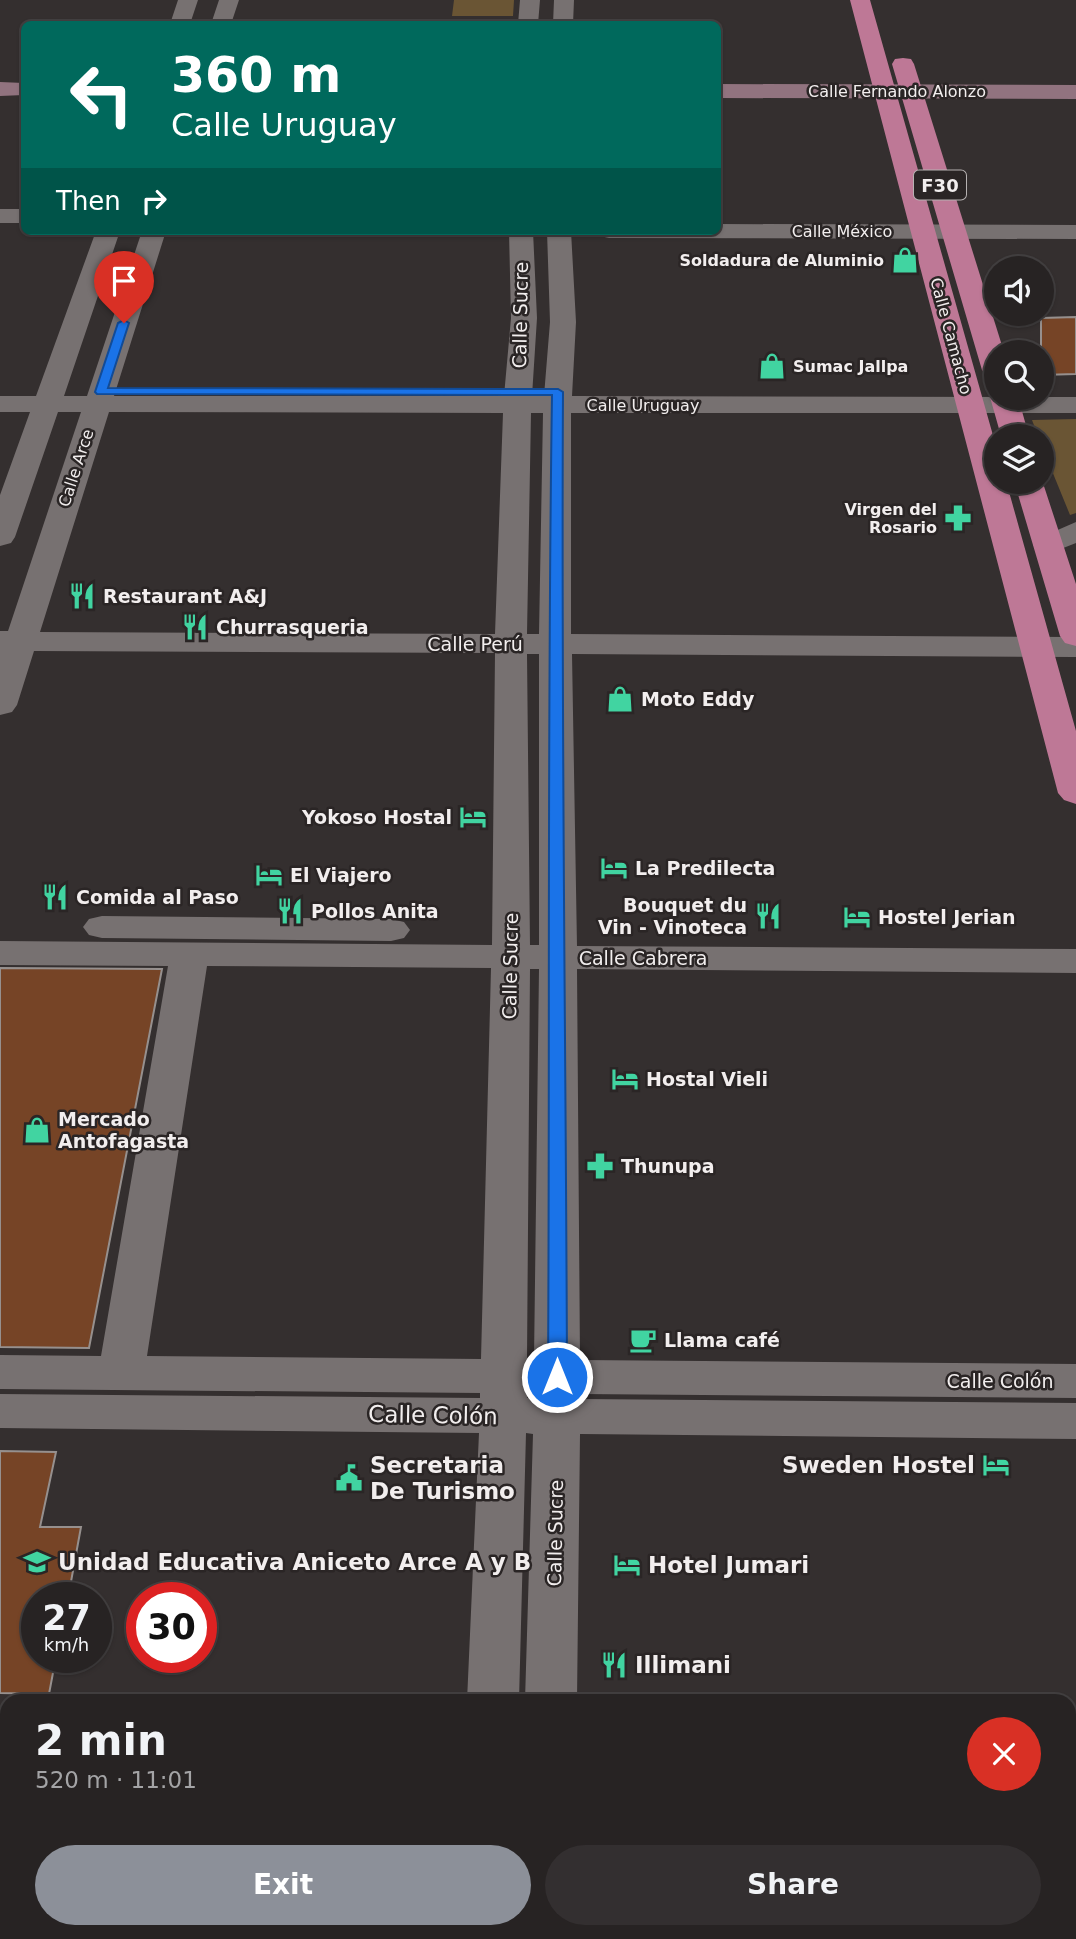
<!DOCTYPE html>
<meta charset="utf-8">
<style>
:root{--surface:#272323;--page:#332f30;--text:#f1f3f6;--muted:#a4a4a6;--line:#434041;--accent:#8c9099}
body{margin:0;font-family:"DejaVu Sans",sans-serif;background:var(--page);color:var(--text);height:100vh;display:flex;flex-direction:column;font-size:26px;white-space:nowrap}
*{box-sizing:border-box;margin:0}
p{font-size:23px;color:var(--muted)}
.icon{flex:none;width:38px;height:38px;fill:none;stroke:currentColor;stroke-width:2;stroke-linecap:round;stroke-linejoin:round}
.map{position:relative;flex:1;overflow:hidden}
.side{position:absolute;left:0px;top:1694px;width:1076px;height:245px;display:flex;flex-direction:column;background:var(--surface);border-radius:21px 21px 0 0;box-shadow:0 2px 5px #0004,0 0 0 2px var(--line)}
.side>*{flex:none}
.top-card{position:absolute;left:21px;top:21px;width:700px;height:214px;border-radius:10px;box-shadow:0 2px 5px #0004,0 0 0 2px var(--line);background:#00695c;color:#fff;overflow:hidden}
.buttons{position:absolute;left:984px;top:256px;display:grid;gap:14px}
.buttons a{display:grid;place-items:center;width:70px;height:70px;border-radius:50%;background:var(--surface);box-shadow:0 2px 5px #0004,0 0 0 2px var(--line);font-size:35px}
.speed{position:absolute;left:21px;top:1582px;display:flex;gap:14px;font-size:35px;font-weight:700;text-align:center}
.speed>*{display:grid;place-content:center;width:91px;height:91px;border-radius:50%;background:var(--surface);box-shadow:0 2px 5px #0004,0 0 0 2px var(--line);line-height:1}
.speed small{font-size:18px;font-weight:400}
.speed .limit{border:10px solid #d22;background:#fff;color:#111}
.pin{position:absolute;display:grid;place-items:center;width:60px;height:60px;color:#fff;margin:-72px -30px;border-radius:50% 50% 50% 0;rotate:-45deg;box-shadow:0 0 7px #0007}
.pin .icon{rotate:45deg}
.me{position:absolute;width:77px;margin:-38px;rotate:0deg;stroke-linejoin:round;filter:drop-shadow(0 0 5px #0008)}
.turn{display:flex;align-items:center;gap:24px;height:147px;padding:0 35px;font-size:32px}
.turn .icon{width:91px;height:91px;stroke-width:2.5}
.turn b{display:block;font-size:49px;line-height:60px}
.then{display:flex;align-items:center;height:66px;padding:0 35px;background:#0003;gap:14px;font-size:26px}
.round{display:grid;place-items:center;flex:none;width:74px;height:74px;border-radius:37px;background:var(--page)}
.overview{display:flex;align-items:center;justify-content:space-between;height:119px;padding:0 35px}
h1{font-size:42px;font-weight:700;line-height:52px}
.primary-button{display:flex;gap:14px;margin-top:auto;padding:14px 35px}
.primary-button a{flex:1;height:80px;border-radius:42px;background:var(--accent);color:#fff;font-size:28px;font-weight:700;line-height:80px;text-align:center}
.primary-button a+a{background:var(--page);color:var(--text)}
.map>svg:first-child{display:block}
</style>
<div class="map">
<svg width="1076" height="1939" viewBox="0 0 1076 1939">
<rect width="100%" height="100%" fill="#342f2f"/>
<path fill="#6a5534" d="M454,0H514L513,16H452Z
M1076,419V513L1070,515L1041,444V436H1038L1032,420Z"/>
<path fill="#764426" stroke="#96908e" stroke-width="2" d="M1076,317V374L1041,375V318Z
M0,968L162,969L89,1348L0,1347Z
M0,1451L56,1452L40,1527H81L68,1598H37V1657H56L49,1694L0,1693Z"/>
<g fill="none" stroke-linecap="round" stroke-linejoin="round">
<path fill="#777171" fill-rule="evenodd" d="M178,0H198L190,24H170Z
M219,0H239L231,24H211Z
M520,0H540L538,24H518Z
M554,0H574L573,24H553Z
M0,209H24V223H0Z
M718,224L1076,225V239L609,238L600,236L597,231H718Z
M96,231H120L64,396H87L142,231H166L114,396H504L511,318L509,231H533L537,318L532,396H544L550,322L547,231H571L576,322L572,396L1076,397V413H571V634L1076,637V657L572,654L577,946L1076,949V973L577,969L580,1360L1076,1364V1398L580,1394V1399L1076,1403V1439L580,1434L577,1701H525L533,1434L526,1433L519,1701H467L479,1433L0,1428V1394L480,1398V1393L0,1389V1355L101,1356L168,966L0,965V941L492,945L495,653L34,651L17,705L12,712L0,715V631H8L81,412H58L15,537L11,543L0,546V495L30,412H0V396H36ZM109,412L503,413L495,634L40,632ZM531,413H543L539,634H527ZM527,654H539V945H530ZM207,966L491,968L481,1359L147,1356ZM530,969H539L534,1359H527ZM527,1393H534V1398H527Z
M1076,522V543L1048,554L1037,551L1033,545L1037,539Z
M102,916L391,919L404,922L410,930L404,938L391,941L102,938L89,935L83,927L89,919Z
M456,1932H512V1939H456Z
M518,1932H574V1939H518Z"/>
<path fill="#91737f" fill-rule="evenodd" d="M0,82L24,83V95L0,96Z
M718,84L1076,85V99L718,98Z"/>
<path fill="#be7896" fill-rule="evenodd" d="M850,0H870L996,446V481H1006L1076,731V804L1064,800L1058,793Z
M903,58L911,59L914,64L1004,352H996V378L986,376L982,370L892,64L895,59Z
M996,391V397H1018L1029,436H1001L990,397Z
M1041,477L1076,584V646L1065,643L1060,636L1014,481H1041Z"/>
</g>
<path fill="#1a73e8" stroke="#114b97" stroke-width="2" d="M124,320L129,323L108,388L558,389L563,392C561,720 566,1049 567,1377L564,1382H550L548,1377C550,1050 547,723 552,395L97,394L95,392L118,323Z"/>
<defs>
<g id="shop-bare" transform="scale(2.1)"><path d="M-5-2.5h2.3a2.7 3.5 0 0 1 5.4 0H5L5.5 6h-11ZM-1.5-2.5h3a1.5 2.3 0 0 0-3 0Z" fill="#41d4a1" stroke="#2a2525" stroke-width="2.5" paint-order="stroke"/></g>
<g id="pharmacy-bare" transform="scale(2.1)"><path d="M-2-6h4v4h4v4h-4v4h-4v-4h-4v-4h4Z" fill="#41d4a1" stroke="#2a2525" stroke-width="2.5" paint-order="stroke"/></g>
<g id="restaurant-bare" transform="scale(2.1)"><path d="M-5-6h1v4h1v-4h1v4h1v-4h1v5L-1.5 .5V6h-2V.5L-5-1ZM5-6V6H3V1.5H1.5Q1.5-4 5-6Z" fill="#41d4a1" stroke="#2a2525" stroke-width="2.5" paint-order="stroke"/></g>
<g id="hotel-bare" transform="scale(2.1)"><path d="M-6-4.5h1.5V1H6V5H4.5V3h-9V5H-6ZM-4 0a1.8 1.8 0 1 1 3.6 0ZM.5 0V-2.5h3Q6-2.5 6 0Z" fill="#41d4a1" stroke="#2a2525" stroke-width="2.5" paint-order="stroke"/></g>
<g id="cafe-bare" transform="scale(2.1)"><path d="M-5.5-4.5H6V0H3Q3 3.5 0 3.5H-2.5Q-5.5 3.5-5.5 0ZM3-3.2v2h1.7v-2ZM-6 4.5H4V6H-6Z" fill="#41d4a1" stroke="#2a2525" stroke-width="2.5" paint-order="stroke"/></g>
<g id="civic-bare" transform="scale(2.1)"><path d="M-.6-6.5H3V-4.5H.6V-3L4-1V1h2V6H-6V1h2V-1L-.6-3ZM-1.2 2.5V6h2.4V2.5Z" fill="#41d4a1" stroke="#2a2525" stroke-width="2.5" paint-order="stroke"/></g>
<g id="school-bare" transform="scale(2.1)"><path d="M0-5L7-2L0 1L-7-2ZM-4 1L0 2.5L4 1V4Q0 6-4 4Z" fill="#41d4a1" stroke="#2a2525" stroke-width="2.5" paint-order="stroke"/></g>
</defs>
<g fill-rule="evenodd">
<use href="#shop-bare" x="905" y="260"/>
<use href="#shop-bare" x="772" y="366"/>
<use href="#pharmacy-bare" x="958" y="518"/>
<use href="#restaurant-bare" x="82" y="596"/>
<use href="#restaurant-bare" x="195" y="627"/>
<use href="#shop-bare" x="620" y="699"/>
<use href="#hotel-bare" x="473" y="817"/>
<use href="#hotel-bare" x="614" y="868"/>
<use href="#hotel-bare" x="269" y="875"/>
<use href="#restaurant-bare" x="55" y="897"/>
<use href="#restaurant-bare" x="290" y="911"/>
<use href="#restaurant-bare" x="768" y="916"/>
<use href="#hotel-bare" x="857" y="917"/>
<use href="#hotel-bare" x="625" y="1079"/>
<use href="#shop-bare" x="37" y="1130"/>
<use href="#pharmacy-bare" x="600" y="1166"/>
<use href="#cafe-bare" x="643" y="1340"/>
<use href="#hotel-bare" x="996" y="1465"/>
<use href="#civic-bare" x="349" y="1478"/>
<use href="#school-bare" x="37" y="1562"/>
<use href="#hotel-bare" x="627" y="1565"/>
<use href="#restaurant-bare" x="614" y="1665"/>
</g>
<g text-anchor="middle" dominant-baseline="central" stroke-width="5" stroke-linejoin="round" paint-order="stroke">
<g font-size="16" fill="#f2eeee" stroke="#2a2525">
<text x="897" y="91">Calle Fernando Alonzo</text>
<text x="842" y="231">Calle México</text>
<text transform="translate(951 336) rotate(75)">Calle Camacho</text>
<text x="643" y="405">Calle Uruguay</text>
<text transform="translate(76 468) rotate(-72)">Calle Arce</text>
</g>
<g font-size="16" font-weight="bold" fill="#f2eeee" stroke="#2a2525" text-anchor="end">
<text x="884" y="260">Soldadura de Aluminio</text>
<text x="793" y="366" text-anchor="start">Sumac Jallpa</text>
<text x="937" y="509">Virgen del<tspan x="937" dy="18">Rosario</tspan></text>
</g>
<rect fill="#2a2525" stroke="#b6b2b2" stroke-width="2" x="914" y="170.5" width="52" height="29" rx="5"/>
<g font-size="18" font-weight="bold" fill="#f2eeee">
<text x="940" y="185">F30</text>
</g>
<g font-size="19" fill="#f2eeee" stroke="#2a2525">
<text transform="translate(520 315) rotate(-89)">Calle Sucre</text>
<text x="475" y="644">Calle Perú</text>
<text x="643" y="958">Calle Cabrera</text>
<text transform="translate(510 966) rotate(-89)">Calle Sucre</text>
<text x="1000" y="1381">Calle Colón</text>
<text transform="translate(555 1533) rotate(-89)">Calle Sucre</text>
</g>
<g font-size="19" font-weight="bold" fill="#f2eeee" stroke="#2a2525" text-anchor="start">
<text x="103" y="596">Restaurant A&amp;J</text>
<text x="216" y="627">Churrasqueria</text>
<text x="641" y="699">Moto Eddy</text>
<text x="452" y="817" text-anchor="end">Yokoso Hostal</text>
<text x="635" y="868">La Predilecta</text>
<text x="290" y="875">El Viajero</text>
<text x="76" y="897">Comida al Paso</text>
<text x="747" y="905" text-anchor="end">Bouquet du<tspan x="747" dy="22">Vin - Vinoteca</tspan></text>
<text x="311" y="911">Pollos Anita</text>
<text x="878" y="917">Hostel Jerian</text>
<text x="646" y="1079">Hostal Vieli</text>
<text x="58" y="1119">Mercado<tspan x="58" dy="22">Antofagasta</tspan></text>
<text x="621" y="1166">Thunupa</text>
<text x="664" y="1340">Llama café</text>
</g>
<g font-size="23" fill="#f2eeee" stroke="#2a2525">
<text transform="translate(433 1415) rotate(1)">Calle Colón</text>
</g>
<g font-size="23" font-weight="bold" fill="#f2eeee" stroke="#2a2525" text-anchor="start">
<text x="370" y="1465">Secretaria<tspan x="370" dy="26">De Turismo</tspan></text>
<text x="975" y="1465" text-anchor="end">Sweden Hostel</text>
<text x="58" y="1562">Unidad Educativa Aniceto Arce A y B</text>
<text x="648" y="1565">Hotel Jumari</text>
<text x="635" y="1665">Illimani</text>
</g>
</g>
</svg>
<div class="buttons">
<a><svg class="icon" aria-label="sound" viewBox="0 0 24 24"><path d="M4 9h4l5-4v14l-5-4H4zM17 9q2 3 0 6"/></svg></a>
<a><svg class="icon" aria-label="search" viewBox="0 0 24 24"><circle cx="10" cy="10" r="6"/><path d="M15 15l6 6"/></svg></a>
<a><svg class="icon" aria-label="layers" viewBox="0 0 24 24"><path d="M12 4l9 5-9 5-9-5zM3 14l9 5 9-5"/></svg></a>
</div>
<div class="speed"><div>27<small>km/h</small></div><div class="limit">30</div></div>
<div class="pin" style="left:124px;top:323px;background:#d93025"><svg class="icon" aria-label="arrive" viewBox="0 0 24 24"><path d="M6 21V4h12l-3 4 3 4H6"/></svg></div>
<svg class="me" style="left:557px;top:1377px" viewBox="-20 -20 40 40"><circle r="17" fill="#1a73e8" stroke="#fff" stroke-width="3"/><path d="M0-11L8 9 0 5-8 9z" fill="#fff"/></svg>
<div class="top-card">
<div class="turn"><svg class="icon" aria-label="left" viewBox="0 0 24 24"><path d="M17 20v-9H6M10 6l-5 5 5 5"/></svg><div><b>360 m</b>Calle Uruguay</div></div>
<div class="then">Then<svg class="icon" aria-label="right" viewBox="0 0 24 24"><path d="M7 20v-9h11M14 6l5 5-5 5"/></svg></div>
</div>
<section class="side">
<div class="overview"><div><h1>2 min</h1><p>520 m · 11:01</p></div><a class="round" style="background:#d93025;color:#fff"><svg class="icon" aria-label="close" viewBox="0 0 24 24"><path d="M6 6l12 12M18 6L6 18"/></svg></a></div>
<div class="primary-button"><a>Exit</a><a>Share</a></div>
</section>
</div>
